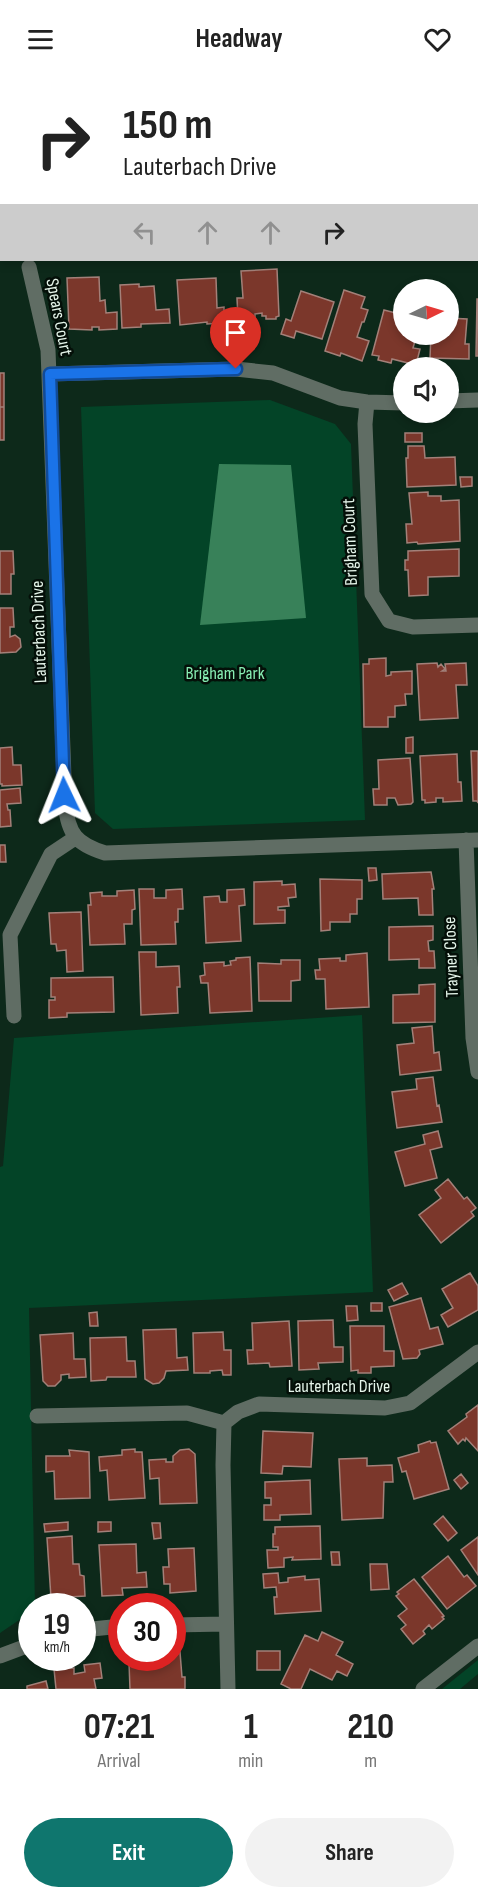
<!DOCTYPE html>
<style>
:root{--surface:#fff;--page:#f2f2f2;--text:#222;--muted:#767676;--accent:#0f766e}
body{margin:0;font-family:"Sofia Sans Condensed",sans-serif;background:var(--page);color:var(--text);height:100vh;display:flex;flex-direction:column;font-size:22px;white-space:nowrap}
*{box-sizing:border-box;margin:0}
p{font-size:20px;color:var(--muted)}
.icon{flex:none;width:33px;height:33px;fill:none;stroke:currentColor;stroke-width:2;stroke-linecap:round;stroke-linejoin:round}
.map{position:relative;height:1611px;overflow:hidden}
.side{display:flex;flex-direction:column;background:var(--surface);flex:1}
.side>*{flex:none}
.top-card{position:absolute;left:0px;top:0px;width:478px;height:183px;box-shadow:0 3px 9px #0003;background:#fff;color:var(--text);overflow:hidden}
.needle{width:39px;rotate:85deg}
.tools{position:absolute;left:393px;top:201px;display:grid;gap:12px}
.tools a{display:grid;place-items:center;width:66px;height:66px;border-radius:50%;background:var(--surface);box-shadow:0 3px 9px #0003;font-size:30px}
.speed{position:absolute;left:18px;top:1515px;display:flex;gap:12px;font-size:30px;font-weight:700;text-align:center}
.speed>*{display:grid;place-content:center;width:78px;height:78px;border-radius:50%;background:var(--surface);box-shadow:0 3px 9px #0003;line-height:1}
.speed small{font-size:15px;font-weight:400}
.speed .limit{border:9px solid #d22;background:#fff;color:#111}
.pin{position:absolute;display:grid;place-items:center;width:51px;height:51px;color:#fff;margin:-62px -26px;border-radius:50% 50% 50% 0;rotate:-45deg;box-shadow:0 0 6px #0007}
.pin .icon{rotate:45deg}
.me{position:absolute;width:66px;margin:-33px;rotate:358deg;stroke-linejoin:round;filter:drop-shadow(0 0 4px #0008)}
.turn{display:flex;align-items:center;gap:21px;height:126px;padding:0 24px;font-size:27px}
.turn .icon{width:78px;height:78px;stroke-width:2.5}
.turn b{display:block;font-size:42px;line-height:51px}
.lanes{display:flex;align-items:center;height:57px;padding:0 24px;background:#0003;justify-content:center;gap:30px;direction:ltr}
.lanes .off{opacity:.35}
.eta{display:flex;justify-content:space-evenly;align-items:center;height:102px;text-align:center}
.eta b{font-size:36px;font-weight:700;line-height:42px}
.button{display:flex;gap:12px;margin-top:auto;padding:12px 24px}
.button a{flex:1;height:69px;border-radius:36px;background:var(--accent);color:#fff;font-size:24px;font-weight:700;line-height:69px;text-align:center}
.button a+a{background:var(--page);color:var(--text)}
header{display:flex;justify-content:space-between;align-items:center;height:78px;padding:0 24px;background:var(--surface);font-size:27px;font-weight:700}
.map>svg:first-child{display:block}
</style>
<header><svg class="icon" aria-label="menu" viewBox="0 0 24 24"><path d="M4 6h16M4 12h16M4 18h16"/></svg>Headway<svg class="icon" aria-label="heart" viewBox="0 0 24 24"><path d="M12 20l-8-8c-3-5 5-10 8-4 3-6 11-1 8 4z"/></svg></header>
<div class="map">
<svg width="478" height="1611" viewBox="0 0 478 1611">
<rect width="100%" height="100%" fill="#0d291a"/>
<path fill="#034427" d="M270,322L335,346L351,366L365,742L113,751L95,735L81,329Z
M362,937L373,1214L29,1230L35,1528H32L31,1534L0,1555V1089L3,1088L14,960Z
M478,1582V1596L460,1611H442Z"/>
<path fill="#388159" d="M219,386L291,387L306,540L200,547Z"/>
<path fill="#7b372b" stroke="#a38079" stroke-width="1.5" d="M277,191L279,238L276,239V241H266V238H262V235L255,236V240L238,241L237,220H243L241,193Z
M99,199L100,223L105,222L106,235L117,234V251L99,252V249H92V252L69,251L67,200Z
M216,200L217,230L224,229V245L207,246V244L180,247L177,202Z
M139,206V209L154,208L156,232L169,231L170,245L141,246V249L122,250L120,207Z
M344,212L365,219L361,230L368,232L364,244H362L357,259L369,263L362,283L341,275L340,278L325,273Z
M301,213L334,224L322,261L296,253L294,260L281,256L286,241L291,243Z
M477,221H478V278H476Z
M384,232L404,237V256H417L413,270L420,271L416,287L392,281L391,285L378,282L379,278L372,277Z
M448,240L467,241L465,266H469V281L430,280L431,256H448Z
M0,295H4V329H0Z
M0,329H4V362H0Z
M405,355H422V364H405Z
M408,368H424L425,380L455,379L456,407L407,409L406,380H408Z
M460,399H472V408L461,409Z
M428,414V418H441V423L459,422L460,463L418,466L417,464L407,465L406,446H412L409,415Z
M459,471V498L428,499V517L409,518L408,492H405V482H408V473Z
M0,473H13L14,496H11V516H0Z
M0,530H13L14,549H10V559L15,557L20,561L21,569L16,574L0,575Z
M386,580V598L391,597V594L412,593V616H405L406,627L395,628V639H388V649H364L363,586H369V581Z
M437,585L438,589L441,586L445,591L442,593H446L445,586L466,585L467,607H456L458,640L420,642L417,586Z
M413,659V675H406V660Z
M12,669L13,687H21L22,707L2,708V706H0V670Z
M471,673H478V725L477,723H473Z
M457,676L458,704H461L462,723L443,724V720H436V724L425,725V722H422L420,678Z
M410,680L413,724L411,726L398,727L395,720H387V727H374L373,711H379L378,682Z
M20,710L21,725L7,726L8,732H10L11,748L0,749V712Z
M0,767H5L6,784H0Z
M368,790H376L377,802L369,803Z
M431,794L434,811H432L433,837H419L418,820L383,821L382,796Z
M320,801L362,802V821H357V836H350V844H330V852L321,853Z
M282,803V807L295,806L296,819L288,820L289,828L278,829V832H285V845L254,846V804Z
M139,811H154V820H166V812L182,811L183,831H178V844H175L176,866L141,867Z
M244,811L245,827L239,828L241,863L206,865L204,819L219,818L220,824H227V812Z
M134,812L135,831L132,832V846H124L125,866L90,867L88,827H91L90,815L102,814V818H117V813Z
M81,834L83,893L67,894L66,872L57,873L56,866H51L49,835Z
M433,848V862L428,863L429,873H434L435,890H419V881L389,882V849Z
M139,874H156V889L179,888L180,909H177L178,935L141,937Z
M367,875L369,929L326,931L325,901H316L315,892H320L319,881L340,880V883H346V877Z
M250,879L252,933L210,935L208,905H201L200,898L205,897L204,885L224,884V888L231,887L230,883L236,882V880Z
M281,882H300V902L291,903V923H259L258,885L281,886Z
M113,899L114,934L67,935V939L49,940V922H55V919H51V900Z
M435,906V944L393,945V917L419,916V907Z
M432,948L434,975L439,974L441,992L400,997L397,967L414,965L412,950Z
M433,999L437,1028L439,1027L442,1044L397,1050L392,1014L417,1011L416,1001Z
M438,1053L442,1069L430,1072L437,1100L405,1108L395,1074L425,1066L423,1057Z
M448,1101L464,1121L467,1119L476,1130L471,1134L474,1138L441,1165L419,1137L441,1120L435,1112Z
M470,1195L478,1208V1232L448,1249L441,1237L453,1230L442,1211Z
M402,1205L408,1216L394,1223L388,1212Z
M421,1220L430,1251L438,1249L443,1266L419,1272L420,1276L417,1280L403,1281L389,1229Z
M371,1225H382V1233H371Z
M346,1228H357L358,1242L347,1243Z
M97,1234L98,1248H90L89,1235Z
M333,1242L334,1269H343V1284L318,1285L319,1291L299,1292L298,1243Z
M289,1243L292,1288L270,1289L269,1285L248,1286L247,1272H253L252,1245Z
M350,1248H384V1273H394V1288L371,1289V1295H358V1292L351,1293Z
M176,1251L177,1280L187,1279L188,1292L166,1293L164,1300L159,1305L153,1306L145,1301L143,1252Z
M223,1254L224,1272H231V1297H223L222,1292L210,1293V1295H194L193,1255Z
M73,1255L74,1281H85L86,1299L69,1300V1296L61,1297V1302L55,1308H48L43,1303L40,1257Z
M126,1259L127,1283H135L136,1299H107L106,1302L91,1303L90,1260Z
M478,1327V1373L466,1360L465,1363L463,1361L458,1366L448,1353L467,1339L466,1336Z
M263,1353L313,1355L311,1389L283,1388L282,1396L261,1395Z
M430,1363L431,1365L436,1364L449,1411L414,1421L406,1393L402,1394L398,1380L419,1374L418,1367Z
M135,1371V1374H142L145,1420L109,1422L107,1392L100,1393L99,1379L122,1377V1372Z
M189,1371L195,1376L197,1425L160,1426L159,1400L150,1401L149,1382L166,1381V1384H173V1378L180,1372Z
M69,1372L89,1374L90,1420L55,1421L54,1393L46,1394V1378H70Z
M367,1380V1388L392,1387L393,1404H384L383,1440L342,1442L339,1381Z
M461,1396L468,1405L461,1411L454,1402Z
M310,1402L311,1436L280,1437V1442H264V1427H271V1420H265V1404Z
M443,1438L457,1455L448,1463L434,1446Z
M68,1444V1452L45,1454L44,1446Z
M98,1444H111V1453L98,1454Z
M152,1445H160L161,1460L154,1461Z
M320,1448L321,1481L292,1482L293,1479L284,1480V1489L268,1490L267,1472H278V1469H273V1456H275V1449Z
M72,1458L73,1486H79L80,1497L84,1498L85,1518L51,1520L47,1460Z
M478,1459V1497L461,1472Z
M136,1466L137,1495L146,1494L147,1509L122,1510L123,1517L102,1518L99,1467Z
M194,1470L196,1513L170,1515V1506H164L163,1489H169L168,1471Z
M331,1474H339L340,1487H332Z
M448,1478L464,1499L467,1497L476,1508L447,1531L422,1499Z
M370,1486H387L389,1511L371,1512Z
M278,1495L279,1505L288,1504V1500L305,1498V1502L319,1501L321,1533L275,1536L274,1519H277L276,1509L264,1510L263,1496Z
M414,1501L444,1538L442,1539L444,1541L432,1551L429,1547L423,1553L425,1556L413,1566L401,1551L406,1547L398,1538L407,1531L396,1518L399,1516L397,1514Z
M322,1554L343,1564L336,1577L353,1586L347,1598L337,1593L332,1602L310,1591L301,1611H291L281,1606L305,1557L318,1563Z
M257,1573H280V1592H257Z
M172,1574H180L182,1599H185V1611H130L129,1585L164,1583V1580H172Z
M100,1585L102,1600L94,1601L96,1611H56L54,1591L74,1590V1596L85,1594L84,1587Z
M46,1603L48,1611H27V1608Z"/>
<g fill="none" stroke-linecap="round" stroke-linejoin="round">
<path stroke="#606d64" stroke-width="15" d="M389,2V0
M0,13H2
M29,189L48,272L65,725C68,756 76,766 105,775L478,762
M49,296L236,291L273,295L340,320L367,324L404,325
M448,323L478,322
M367,324L365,346L372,516L389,543L413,549L478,547
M466,762L473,960L478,994
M14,938L10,857L51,776L75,760
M37,1338L187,1335L224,1345L238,1334L259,1326L385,1330L410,1325L478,1274
M224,1345L223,1387L228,1611
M172,1547L226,1546
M82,1552L122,1548
M0,1578L32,1566
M423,1611L478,1568"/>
</g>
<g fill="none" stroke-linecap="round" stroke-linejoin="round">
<g stroke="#114b97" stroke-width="15">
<path id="route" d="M64,717L50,296L236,291"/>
</g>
<use href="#route" stroke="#1a73e8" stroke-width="10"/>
</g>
<g text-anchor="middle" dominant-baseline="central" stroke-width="5" stroke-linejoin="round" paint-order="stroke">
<g font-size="18" fill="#e5f5ea" stroke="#040f08">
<text transform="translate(59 239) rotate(79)">Spears Court</text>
<text transform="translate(350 464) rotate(-92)">Brigham Court</text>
<text transform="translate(39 554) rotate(-92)">Lauterbach Drive</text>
<text transform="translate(451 879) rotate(-92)">Trayner Close</text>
<text x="339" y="1308">Lauterbach Drive</text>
</g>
<g font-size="18" fill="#87edb2" stroke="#040f08">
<text x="225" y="595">Brigham Park</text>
</g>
</g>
</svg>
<div class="tools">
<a><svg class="needle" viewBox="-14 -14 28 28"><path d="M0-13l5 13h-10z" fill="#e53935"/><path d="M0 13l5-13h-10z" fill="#767676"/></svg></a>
<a><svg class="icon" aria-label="sound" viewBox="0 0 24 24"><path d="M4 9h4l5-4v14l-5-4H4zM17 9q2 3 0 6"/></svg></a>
</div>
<div class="speed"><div>19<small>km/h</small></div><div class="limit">30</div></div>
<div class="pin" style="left:236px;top:291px;background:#d93025"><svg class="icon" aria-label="arrive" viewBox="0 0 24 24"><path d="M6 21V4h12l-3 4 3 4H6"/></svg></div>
<svg class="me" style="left:64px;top:717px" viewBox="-20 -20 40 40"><path d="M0-17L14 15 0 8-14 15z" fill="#1a73e8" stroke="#fff" stroke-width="4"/></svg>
<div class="top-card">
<div class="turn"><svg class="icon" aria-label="right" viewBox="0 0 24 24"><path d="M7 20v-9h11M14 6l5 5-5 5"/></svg><div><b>150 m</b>Lauterbach Drive</div></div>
<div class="lanes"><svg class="icon off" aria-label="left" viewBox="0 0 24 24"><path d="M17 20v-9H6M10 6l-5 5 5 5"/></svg><svg class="icon off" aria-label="ahead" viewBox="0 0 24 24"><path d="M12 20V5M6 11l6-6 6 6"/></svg><svg class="icon off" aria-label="ahead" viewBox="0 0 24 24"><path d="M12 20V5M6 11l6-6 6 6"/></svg><svg class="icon" aria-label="right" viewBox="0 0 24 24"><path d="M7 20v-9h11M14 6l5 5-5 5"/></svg></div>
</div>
</div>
<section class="side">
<div class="eta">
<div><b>07:21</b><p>Arrival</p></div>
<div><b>1</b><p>min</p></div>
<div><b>210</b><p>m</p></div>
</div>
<div class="button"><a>Exit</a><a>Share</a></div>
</section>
